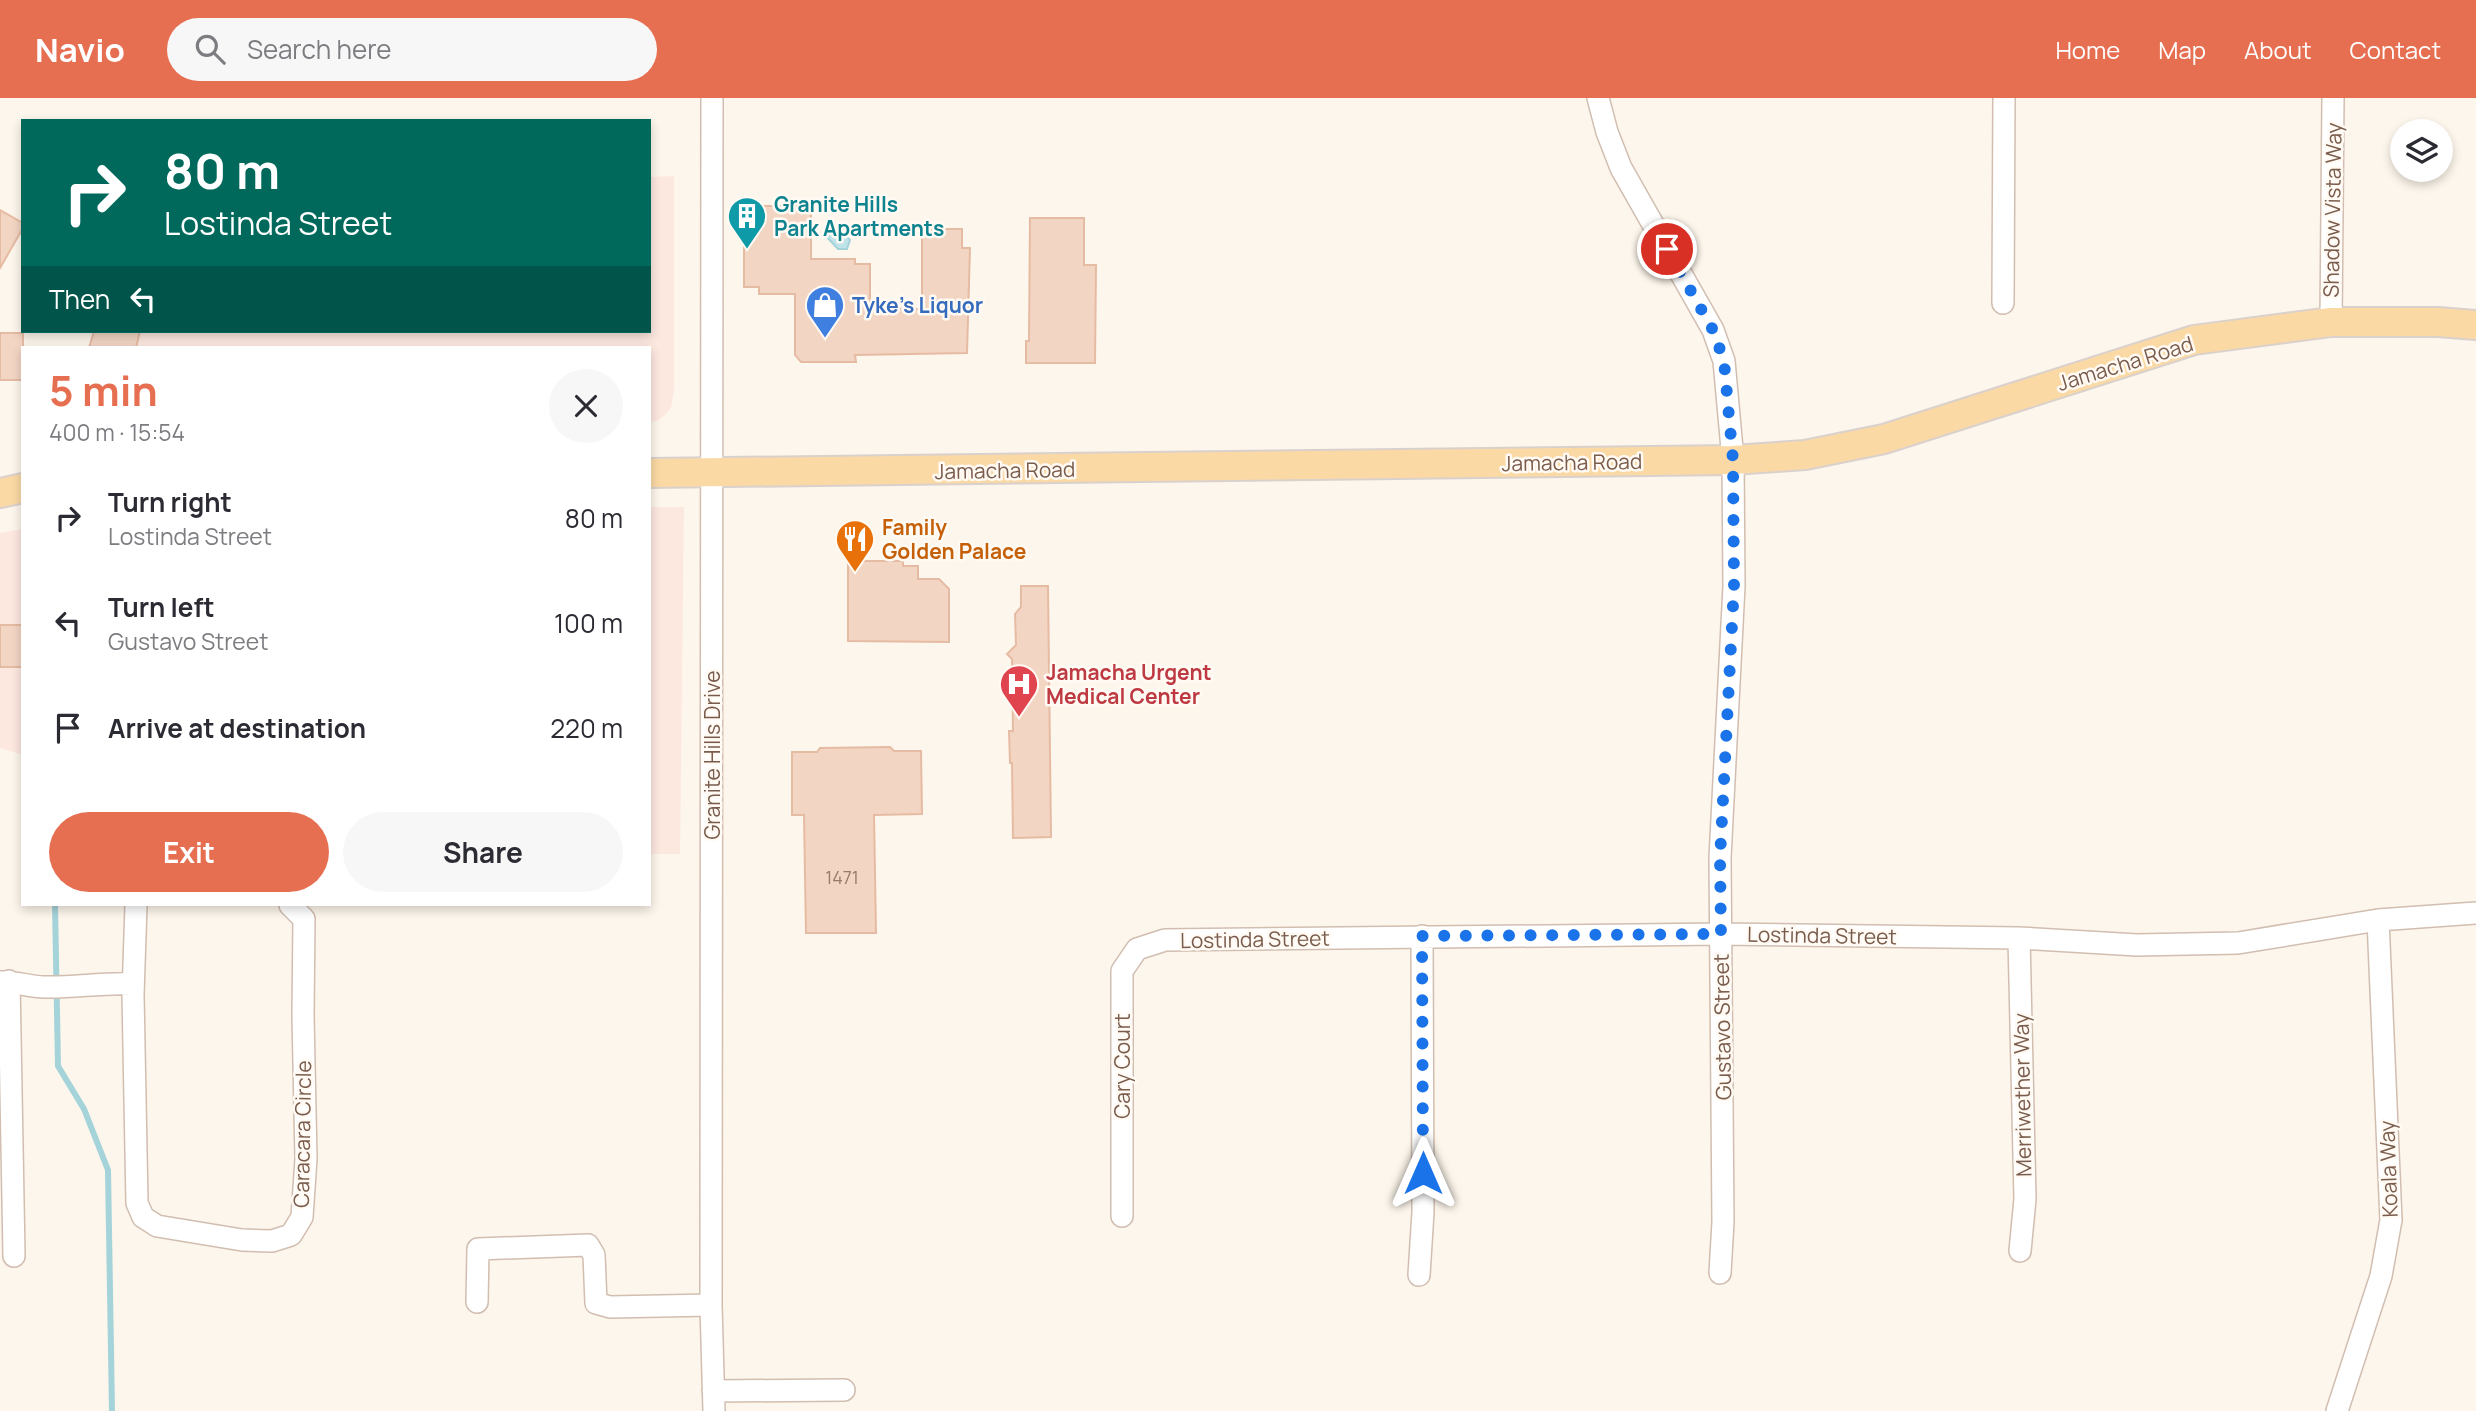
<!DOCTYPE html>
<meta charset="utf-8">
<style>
:root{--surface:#fff;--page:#f7f7f7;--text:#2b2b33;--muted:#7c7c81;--accent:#e76f51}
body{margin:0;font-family:Manrope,sans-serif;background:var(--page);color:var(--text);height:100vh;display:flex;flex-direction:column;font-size:26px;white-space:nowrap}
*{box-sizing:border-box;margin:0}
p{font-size:23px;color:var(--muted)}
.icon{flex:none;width:38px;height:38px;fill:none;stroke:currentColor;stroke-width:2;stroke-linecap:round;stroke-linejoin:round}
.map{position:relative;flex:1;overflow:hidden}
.side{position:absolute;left:21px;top:248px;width:630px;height:560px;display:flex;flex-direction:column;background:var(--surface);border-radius:0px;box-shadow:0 4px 10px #0003}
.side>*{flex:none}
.banner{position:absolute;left:21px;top:21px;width:630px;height:214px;border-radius:0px;box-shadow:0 4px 10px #0003;background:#00695c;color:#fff;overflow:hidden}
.fabs{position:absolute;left:2390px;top:21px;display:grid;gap:14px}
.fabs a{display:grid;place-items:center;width:63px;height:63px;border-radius:50%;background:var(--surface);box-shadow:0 4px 10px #0003;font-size:35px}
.pin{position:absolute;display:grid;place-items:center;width:60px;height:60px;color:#fff;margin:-30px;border:4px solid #fff;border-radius:50%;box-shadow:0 2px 7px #0007}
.me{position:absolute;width:77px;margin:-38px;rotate:0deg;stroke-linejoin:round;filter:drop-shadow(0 0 5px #0008)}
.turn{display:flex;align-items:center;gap:24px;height:147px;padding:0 28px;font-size:32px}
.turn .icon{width:91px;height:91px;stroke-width:2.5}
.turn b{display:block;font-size:49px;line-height:60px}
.then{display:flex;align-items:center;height:66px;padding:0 28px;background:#0003;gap:14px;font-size:26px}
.round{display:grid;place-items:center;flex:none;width:74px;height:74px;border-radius:37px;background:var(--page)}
.headline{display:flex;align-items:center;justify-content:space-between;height:119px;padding:0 28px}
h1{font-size:42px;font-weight:700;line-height:52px;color:var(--accent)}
.action{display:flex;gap:14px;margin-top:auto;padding:14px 28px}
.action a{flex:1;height:80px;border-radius:42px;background:var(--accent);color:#fff;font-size:28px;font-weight:700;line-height:80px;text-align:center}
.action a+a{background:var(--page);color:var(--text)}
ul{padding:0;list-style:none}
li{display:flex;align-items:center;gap:21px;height:105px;padding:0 28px}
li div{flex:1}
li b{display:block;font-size:26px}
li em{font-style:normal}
header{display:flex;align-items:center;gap:42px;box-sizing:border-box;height:98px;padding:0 35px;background:var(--accent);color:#fff}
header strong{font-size:33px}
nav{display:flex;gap:38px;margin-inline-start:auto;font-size:24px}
.search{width:490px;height:63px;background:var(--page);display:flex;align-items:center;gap:18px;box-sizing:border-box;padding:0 24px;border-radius:38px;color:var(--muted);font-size:26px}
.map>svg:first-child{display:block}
</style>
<header>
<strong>Navio</strong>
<div class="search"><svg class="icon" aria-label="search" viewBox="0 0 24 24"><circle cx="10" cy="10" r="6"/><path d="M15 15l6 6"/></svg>Search here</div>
<nav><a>Home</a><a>Map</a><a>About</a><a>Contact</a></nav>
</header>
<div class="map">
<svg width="2476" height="1313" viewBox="0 0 2476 1313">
<rect width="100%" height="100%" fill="#fdf6ec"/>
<path fill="#fde8e0" d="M674,78V292L671,310L664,318L657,323L649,324V250H89L94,233H649V79Z
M649,409H684L680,756H649Z
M23,431V657L0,650V435Z"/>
<path fill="#bfe3e8" stroke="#a5d3da" stroke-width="2" d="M830,128L842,134L850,142L847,151H838L825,137V130Z"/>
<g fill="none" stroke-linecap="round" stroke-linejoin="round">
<path stroke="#a5d3da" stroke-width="6" d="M55,807L58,968L84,1011L108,1072L112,1313"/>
</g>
<path fill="#f3d5c3" stroke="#e6bba3" stroke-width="2" d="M759,108H811V161H855V166H870V210L922,211V131H962V150H970L967,255L855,257L856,264H801L795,257V196H759V189H744V116H759Z
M0,112L23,125V130L0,170Z
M1030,120H1084V167H1096L1095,265H1026V243H1029Z
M94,233H140L136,250H89Z
M0,235H23V282H0Z
M848,463H903V468H918V481H939L949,491V544L848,543Z
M1021,488H1048L1051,739L1013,740L1012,665H1010L1009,633H1013L1012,561L1007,556L1016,547L1015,516L1021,509Z
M0,527H23V569H0Z
M890,649L894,653H921L922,716L874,717L876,835H806L804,717H792V654H817L820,650Z"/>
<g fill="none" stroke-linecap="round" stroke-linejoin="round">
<g stroke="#d1beb0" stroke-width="24">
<path id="minor" d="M712,0L711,1207L714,1313
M1598,0L1607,34L1621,70L1713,232L1724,263L1733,362L1734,488L1720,760L1723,1124L1720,1175
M2003,205L2004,0
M2331,224L2333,0
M136,807L133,897L137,1105L143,1119L157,1128L242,1142L272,1143L291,1137L302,1119L306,1061L303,917L304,821L290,807
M2019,840L2025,1101L2020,1153
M9,883L14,1158
M0,884C15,883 29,889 44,889C74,890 103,884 133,886
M1122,1118V873L1137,851L1165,842L1721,836L2019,840L2137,847L2238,845L2378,822L2476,815
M1419,1177L1423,1114L1422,838
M477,1204L478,1151L588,1147L594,1157L596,1205L610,1209L711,1207
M713,1293L844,1292
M2337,1313L2381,1178L2391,1122L2378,822"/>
</g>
<g stroke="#dad1cd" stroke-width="32">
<path id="major" d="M649,375L1733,362L1805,357L1884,341L2194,242L2331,224H2438L2476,227
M0,395L23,390"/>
</g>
<use href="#minor" stroke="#fff" stroke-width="21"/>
<use href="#major" stroke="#fbd9a5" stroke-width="28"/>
</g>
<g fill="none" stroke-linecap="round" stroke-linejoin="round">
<path stroke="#1a73e8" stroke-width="12" stroke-dasharray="0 21.6" d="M1423,1075L1422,838L1721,836L1720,760L1734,488L1733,362L1724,263L1713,232L1667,151"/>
</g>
<defs>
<g id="building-pin" transform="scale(2.0125)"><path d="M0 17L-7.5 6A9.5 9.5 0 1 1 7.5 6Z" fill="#0f9aa8" stroke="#fffaf3"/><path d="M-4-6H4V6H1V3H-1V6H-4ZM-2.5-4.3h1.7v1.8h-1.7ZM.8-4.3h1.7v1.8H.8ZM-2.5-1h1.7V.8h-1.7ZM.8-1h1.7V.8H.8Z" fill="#fff"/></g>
<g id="shop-pin" transform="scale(2.0125)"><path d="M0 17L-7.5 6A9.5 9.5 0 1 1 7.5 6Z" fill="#3f7fe0" stroke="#fffaf3"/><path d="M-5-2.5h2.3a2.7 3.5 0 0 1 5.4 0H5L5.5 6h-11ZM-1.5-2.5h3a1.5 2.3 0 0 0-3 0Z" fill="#fff"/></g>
<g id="restaurant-pin" transform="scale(2.0125)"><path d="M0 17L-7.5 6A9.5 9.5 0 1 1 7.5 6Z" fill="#e8710a" stroke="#fffaf3"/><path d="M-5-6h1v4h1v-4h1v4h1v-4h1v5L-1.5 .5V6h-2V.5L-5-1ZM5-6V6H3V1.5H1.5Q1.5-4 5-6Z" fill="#fff"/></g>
<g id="hospital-pin" transform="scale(2.0125)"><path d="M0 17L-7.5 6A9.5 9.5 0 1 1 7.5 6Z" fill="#e0444e" stroke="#fffaf3"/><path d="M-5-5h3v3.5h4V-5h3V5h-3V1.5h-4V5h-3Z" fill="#fff"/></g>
</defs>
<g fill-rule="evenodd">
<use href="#building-pin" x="747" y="118"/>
<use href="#shop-pin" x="825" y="207"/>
<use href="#restaurant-pin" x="855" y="441"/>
<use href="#hospital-pin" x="1019" y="586"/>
</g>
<g text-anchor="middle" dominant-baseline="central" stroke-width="5" stroke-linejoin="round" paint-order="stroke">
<g font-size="18" fill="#987a6a">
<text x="842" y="779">1471</text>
</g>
<g font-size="21" font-weight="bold" fill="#0d838f" stroke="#fffaf3" text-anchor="start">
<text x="774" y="106">Granite Hills<tspan x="774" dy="24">Park Apartments</tspan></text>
</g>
<g font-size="21" fill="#7a5c4d" stroke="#fffaf3">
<text transform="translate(2332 112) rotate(-89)">Shadow Vista Way</text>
<text transform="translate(2125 265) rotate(-17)">Jamacha Road</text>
<text transform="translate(1572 364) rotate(-1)">Jamacha Road</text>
<text transform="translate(1005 372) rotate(-1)">Jamacha Road</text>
<text transform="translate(712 657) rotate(-90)">Granite Hills Drive</text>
<text transform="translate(1822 837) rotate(1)">Lostinda Street</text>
<text transform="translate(1255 841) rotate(-1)">Lostinda Street</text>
<text transform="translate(1722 929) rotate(-91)">Gustavo Street</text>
<text transform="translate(1122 968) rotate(-90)">Cary Court</text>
<text transform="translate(2022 997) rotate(-91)">Merriwether Way</text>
<text transform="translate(302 1036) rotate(-89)">Caracara Circle</text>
<text transform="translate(2388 1071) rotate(-92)">Koala Way</text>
</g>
<g font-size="21" font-weight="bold" fill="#366cbe" stroke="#fffaf3" text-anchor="start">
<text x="852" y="207">Tyke's Liquor</text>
</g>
<g font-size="21" font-weight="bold" fill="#c56008" stroke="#fffaf3" text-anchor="start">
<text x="882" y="429">Family<tspan x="882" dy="24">Golden Palace</tspan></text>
</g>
<g font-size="21" font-weight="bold" fill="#be3a42" stroke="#fffaf3" text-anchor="start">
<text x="1046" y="574">Jamacha Urgent<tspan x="1046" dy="24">Medical Center</tspan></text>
</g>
</g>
</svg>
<div class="fabs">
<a><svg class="icon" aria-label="layers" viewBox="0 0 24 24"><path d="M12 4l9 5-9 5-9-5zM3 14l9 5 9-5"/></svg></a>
</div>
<div class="pin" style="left:1667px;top:151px;background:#d93025"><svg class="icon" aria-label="arrive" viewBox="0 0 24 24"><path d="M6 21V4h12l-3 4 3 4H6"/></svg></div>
<svg class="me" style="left:1423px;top:1075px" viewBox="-20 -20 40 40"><path d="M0-17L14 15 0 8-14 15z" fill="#1a73e8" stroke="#fff" stroke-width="4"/></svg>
<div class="banner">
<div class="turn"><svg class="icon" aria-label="right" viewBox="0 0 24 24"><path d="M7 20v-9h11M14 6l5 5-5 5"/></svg><div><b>80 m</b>Lostinda Street</div></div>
<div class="then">Then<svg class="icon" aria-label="left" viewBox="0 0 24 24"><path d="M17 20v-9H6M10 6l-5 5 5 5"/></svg></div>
</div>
<section class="side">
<div class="headline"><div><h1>5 min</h1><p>400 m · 15:54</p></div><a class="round"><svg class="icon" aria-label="close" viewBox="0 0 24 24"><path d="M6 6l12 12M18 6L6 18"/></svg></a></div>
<ul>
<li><svg class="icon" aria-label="right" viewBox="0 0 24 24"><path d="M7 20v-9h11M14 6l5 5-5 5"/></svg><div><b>Turn right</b><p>Lostinda Street</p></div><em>80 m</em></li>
<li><svg class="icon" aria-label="left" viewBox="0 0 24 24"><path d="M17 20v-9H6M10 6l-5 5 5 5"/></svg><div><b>Turn left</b><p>Gustavo Street</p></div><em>100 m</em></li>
<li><svg class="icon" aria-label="arrive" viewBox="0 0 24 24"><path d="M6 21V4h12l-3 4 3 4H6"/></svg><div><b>Arrive at destination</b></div><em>220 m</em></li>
</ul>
<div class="action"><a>Exit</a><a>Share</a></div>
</section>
</div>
